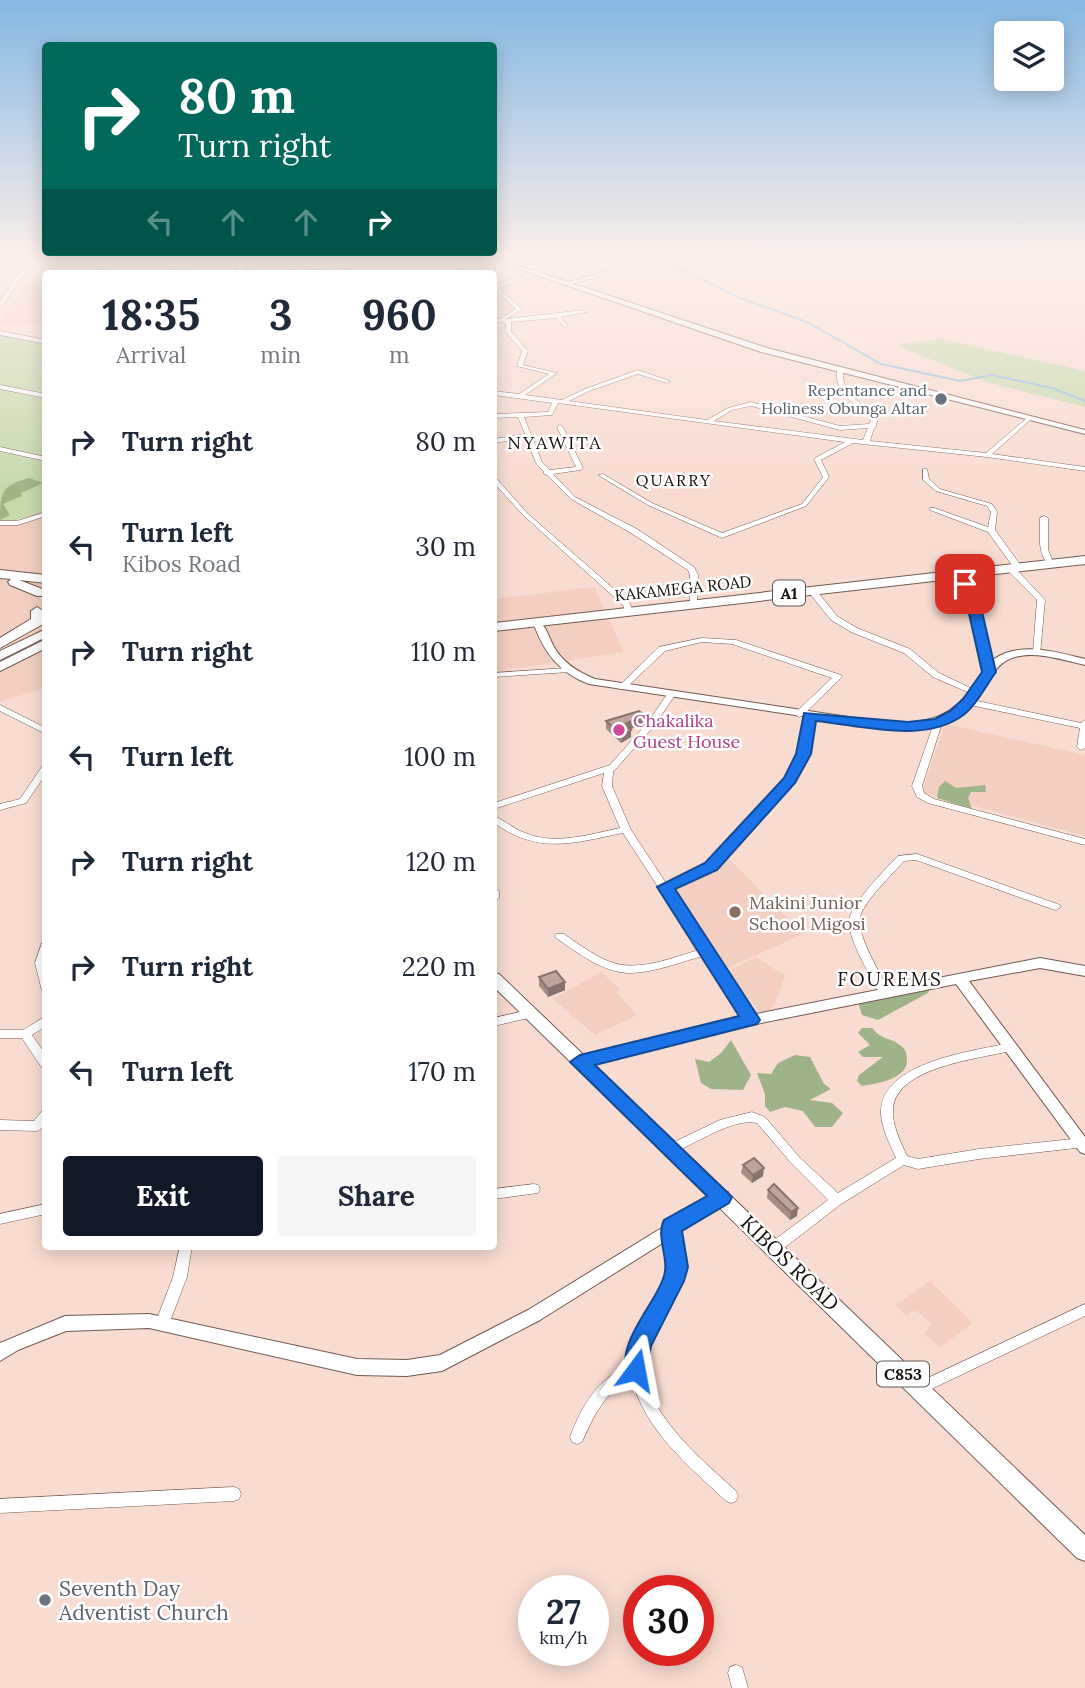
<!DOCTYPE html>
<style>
:root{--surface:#fff;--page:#f6f6f7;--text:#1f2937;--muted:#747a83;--accent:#111827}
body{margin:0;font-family:Lora,serif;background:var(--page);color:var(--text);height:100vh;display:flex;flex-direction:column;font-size:26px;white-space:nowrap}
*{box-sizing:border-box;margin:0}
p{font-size:23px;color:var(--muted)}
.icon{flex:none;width:38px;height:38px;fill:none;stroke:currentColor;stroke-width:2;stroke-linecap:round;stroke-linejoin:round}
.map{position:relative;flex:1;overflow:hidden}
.drawer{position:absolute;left:42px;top:270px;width:455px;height:980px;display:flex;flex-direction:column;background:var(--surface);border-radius:7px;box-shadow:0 4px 18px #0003}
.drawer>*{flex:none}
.top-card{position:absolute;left:42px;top:42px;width:455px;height:214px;border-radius:7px;box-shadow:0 4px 18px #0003;background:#00695c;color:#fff;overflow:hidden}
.fabs{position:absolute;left:994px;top:21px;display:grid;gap:14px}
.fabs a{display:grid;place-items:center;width:70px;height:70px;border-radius:7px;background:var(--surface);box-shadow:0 4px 18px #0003;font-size:35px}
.speed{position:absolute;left:518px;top:1575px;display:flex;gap:14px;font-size:35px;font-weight:700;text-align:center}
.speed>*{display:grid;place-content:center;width:91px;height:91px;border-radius:50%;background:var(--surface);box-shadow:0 4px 18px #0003;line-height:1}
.speed small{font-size:18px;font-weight:400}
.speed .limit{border:10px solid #d22;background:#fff;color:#111}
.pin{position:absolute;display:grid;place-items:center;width:60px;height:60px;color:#fff;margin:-30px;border-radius:14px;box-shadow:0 4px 10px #0006}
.me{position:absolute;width:77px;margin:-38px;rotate:13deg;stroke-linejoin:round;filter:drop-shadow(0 0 5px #0008)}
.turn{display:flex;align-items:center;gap:24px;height:147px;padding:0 21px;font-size:32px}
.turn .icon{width:91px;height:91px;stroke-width:2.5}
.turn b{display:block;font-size:49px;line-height:60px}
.lanes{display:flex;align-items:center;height:66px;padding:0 21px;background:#0003;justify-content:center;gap:35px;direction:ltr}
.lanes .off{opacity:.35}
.eta{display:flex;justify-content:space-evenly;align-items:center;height:119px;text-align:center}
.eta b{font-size:42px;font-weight:700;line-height:49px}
.primary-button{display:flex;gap:14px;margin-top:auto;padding:14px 21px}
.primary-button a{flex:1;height:80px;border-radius:7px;background:var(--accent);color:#fff;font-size:28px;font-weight:700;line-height:80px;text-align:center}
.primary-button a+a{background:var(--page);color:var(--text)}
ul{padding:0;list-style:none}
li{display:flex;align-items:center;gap:21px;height:105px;padding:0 21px}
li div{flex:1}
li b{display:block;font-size:26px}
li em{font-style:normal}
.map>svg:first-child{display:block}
</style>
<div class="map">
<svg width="1085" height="1688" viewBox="0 0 1085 1688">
<rect width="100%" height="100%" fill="#f8dcd1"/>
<path fill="#f2cfc0" d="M24,286H45L43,324H0Z
M45,504V688L0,702V515Z
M594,587L624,652L494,672V599Z
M945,724L1085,755V836L922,792Z
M729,859L803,934L725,969L675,889Z
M756,957L785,976L773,1008L762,1013L724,973Z
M601,972L620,989L617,993L637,1015L595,1035L553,999Z
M930,1281L973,1323L940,1347L924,1334L932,1324L915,1310L906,1316L896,1305Z"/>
<path fill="#c5d9ad" d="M0,334L45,343V511L11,522L0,520Z
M941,339L1085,371V407L987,382L900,347V344Z"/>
<path fill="#9fb388" d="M29,478L43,483L21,493L22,496L3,504L10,515L0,520C0,491 2,486 29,478Z
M945,781L956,788L985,785L986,792H971L968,798L972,809L937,798L939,787Z
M930,987L928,993L878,1020L862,1015L857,999Z
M862,1028H872C883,1041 890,1037 900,1045C906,1049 907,1054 907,1060C908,1079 876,1084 862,1086L857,1081L859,1075L883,1057H863L858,1052L870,1045L858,1033Z
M731,1040L751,1075L743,1090L711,1089L701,1083L695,1059L709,1062L721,1053Z
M795,1055L810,1057L824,1084L831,1089L810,1100L832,1103L843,1113L832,1127H815L803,1111L785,1107L770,1112L765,1106V1094L757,1073L771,1074L778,1063Z"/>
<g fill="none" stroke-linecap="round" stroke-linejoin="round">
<path stroke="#90bcda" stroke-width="2" d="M650,255L738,297L809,323L881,364L960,381L992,375L1052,388L1085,401"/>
<g stroke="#71594f" stroke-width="1">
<path id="minor" d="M4,255H9L27,270L2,306L0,307V301L21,270Z
M110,255H114L107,273H101Z
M181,255H185L180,273H174Z
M241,255L297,262L314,255H320L304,263L361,272L354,273L261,260L260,273H254L257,259L241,257Z
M402,255H407L395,264H391V262Z
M495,259H497V261L456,273H448Z
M548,259L572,262L586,259L588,260L540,273L498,288L522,309L506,319L584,310L587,312L561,317L568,326L565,328L556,318L511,322V331L528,351L523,365L557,373L525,395L562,400L585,389L638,370L670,381L667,383L638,374L589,391L569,401L707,420L728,408L751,402L840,426L869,424L872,418C855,403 835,396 837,370L840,368L843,370C841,396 862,402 878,418L876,425L877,426L874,428L870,441L986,453L1028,417L1031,419L1030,420L992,454L1085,467V471L987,457L853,443L821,460L829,477L806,506L722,538L648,505L598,475L603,474L652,503L722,533L802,504L823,477L814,459L815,458L845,442L558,403L552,415L524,417L542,462L550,470L576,467L557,427L560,425L563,427L583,468L580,470L553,474L575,497L637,529L694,567L698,575L697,604L693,606H690V575L688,570L631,533L571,499L547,475L544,474V472L536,463L526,438L494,443V439L525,434L518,417L494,418V414L548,412L552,403L494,395V391L519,394L549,374L517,366L522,351L505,331L506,324L501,322L494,323V319H500L516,309L494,289V285L535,272V271L565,264L548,261ZM751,406L840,430L868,428L863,440L714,421L732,410Z
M610,270L613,272L612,273L568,285L565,283Z
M0,331L46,340V344L0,335Z
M0,385L46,394V398L0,389Z
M0,447L46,457V461L0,451Z
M923,469H927L929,479L940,489L992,504L997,512L995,530L1021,566L1020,568H1014L988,532L930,510V508H934L988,527L991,512L987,506L936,491L923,480Z
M494,477L496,478L527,513L629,602L633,611L632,613H626L623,605L523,515L494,483Z
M46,512V516L18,525H0V521H17Z
M1044,516L1048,518V549L1053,563L1049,565C1037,554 1040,534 1040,518Z
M1009,568H1015L1045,600L1040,654H1034L1033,652L1037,600L1009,572Z
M958,574H964L974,590L993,672L992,674H986L985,672L966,590L957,576Z
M811,591H817L837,616L857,628L910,649L939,673L979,692L978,694H972L933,677L904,653L851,632L831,620L811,595Z
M702,638L736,640L841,675L842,677L802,716L799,717L795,714L796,712L832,678L732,644L702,642L665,651L625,689H619L618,687L659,647Z
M566,668H569L570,670L569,672L494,677V673Z
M671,692L675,695L654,726L613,772L612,786L631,830L666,883L708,865L786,779L800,754L805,716L809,713L813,716L808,754L793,782L714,869L670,889L755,1017L757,1020L755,1023H747L703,956C680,962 654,973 629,973C602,972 578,953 556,938L555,936L556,934H564C580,945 598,959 617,964C644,970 674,957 699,950L623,833C573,843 540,855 494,823V816C506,821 515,830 528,834C557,845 591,834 620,828L602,786L604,773L494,809V803L610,765L648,722L668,693Z
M968,699L1081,723L1085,720V748L1081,750L1077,747L1080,728L965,704L964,702L965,700Z
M0,705L46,728V734L0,711Z
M938,720L942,723L922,786L924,793L934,799L1085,839V845L928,803L917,797L912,786L934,723Z
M46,764V774L26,803L0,810V804L20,799L43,765Z
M917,854L1060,905L1061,907L1056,910L1052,909L916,860L904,861C893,873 863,903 860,917C856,935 882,976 890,993L889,996H881C872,978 848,940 849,921C850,904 886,869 898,856Z
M494,888L499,891V898L494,901Z
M42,943H46V991L42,990L41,987L35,963Z
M529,1010L533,1011L534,1014L533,1017L494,1026V1018Z
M46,1016V1026L32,1035L46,1055V1069L42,1068L22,1038H0V1030H23Z
M1010,1043L1014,1044L1016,1047L1014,1050C981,1059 896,1066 893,1109C892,1126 901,1142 907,1156L918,1159L979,1149L1082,1138L1085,1139V1147L979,1159L918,1169L904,1165L841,1204L779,1252L774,1253L769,1252L768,1248L769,1244L828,1200L792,1164L757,1123C734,1117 694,1145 672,1153L668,1151L666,1148L668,1145L720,1120L752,1112L765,1117L800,1158L838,1193L896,1158C890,1144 881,1128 881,1112C881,1062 973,1051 1010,1043Z
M46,1110C46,1119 47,1127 37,1131L0,1130V1120L34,1121L42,1111Z
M534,1184L538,1185L540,1189L538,1193L494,1199V1189Z
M46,1204V1214L0,1224V1214Z
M671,1222L675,1223L677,1227C680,1239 684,1252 684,1264C683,1289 664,1311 652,1332C619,1393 696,1454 736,1491L738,1496L736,1501L731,1503L726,1501C690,1467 643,1429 632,1378C605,1392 594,1415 582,1442L577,1444L572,1442L570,1437C582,1406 597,1378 630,1366L632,1347L636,1337L664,1288L671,1269L670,1253L665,1227L667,1223Z
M180,1246H192L187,1277L169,1324L167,1328L162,1330L157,1328L155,1324L173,1277Z
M1085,1304V1316L923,1393L918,1395L913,1393L911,1389L913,1385Z
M234,1487L239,1489L241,1494L239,1499L234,1501L0,1513V1499Z
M736,1665L742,1667L748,1688H732L728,1673L730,1667Z"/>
</g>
<g stroke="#71594f" stroke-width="2">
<path id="tertiary" d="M478,255H487L767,348L1085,430V434L761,352Z
M539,622C547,627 549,638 554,647C563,663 578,672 595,679L895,724C931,722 953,716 975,685C981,676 985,665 994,659C1021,641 1057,652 1085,659V665C1063,660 1037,651 1015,657C998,662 993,674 984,687C960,722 936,729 895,730L589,684C560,673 545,654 534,625Z
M1040,958L1085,966V976L1040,968L969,981L1085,1137V1154L1080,1152L956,984L751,1025L580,1067L575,1066L573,1062L575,1058L580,1057L751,1015Z
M722,1191L728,1192L730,1197L728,1202L540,1320L442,1371L407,1376L357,1375L149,1328L66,1331L18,1350L0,1361V1343L65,1316L149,1314L357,1359L407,1360L440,1355L528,1310Z"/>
</g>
<g stroke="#71594f" stroke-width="2">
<path id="primary" d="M239,255H247L244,273H236Z
M46,629V637L0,660V651Z
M494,973L499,974L1085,1535V1561L1077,1558L494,987Z"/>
</g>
<g stroke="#71594f" stroke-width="2">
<path id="trunk" d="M1085,556V564L494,631V623Z
M0,570L46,575V583L19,580L45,590L46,596H37L10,585L8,582L11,579L0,578Z
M37,607L43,611V624L0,648V638L31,619V611Z
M46,639V648L0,671V662Z"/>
</g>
<use href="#minor" fill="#fff" fill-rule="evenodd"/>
<use href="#tertiary" fill="#fff" fill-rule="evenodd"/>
<use href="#primary" fill="#fff" fill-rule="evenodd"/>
<use href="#trunk" fill="#fff" fill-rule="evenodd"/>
</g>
<path fill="#a58d86" d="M644,715V723L631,729V737L621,743L606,729V721Z
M539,977L565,990L548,997L539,986Z
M743,1165L763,1176L752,1183L741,1173Z
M768,1190L797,1216L790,1220L767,1198Z"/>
<path fill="#86736d" d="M644,715V723L625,732V724Z
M631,730V737L621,743L622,736Z
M565,982V990L548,997V989Z
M764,1168L763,1176L752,1183L753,1175Z
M798,1208L797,1216L790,1220L791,1212Z"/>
<path fill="#c0a49c" stroke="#86736d" stroke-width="2" d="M639,711L644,715L625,724L631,730L622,736L606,721Z
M556,971L565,982L548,989L539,977Z
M754,1158L764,1168L753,1175L743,1165Z
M774,1184L798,1208L791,1212L768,1190Z"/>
<linearGradient id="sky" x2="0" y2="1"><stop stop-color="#85b7e2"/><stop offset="0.52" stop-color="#fcefea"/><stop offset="1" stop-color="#fcefea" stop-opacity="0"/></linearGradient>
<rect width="1085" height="491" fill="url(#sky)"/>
<path fill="#1a73e8" stroke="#114b97" stroke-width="2" d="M965,580L977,590L996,672C985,687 975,708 959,718C920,743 859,725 816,721L811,754L795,783L717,870L675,889L757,1015L760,1020L757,1024L595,1065L732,1197L729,1203L682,1231L688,1267L684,1281L651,1346L645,1378L636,1381L628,1378C614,1345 653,1307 663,1279C671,1260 655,1238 664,1220L707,1196L570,1062L580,1055L739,1016L657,887L705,863L784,778L796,754L804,713L908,722L935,719L950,711L963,699L982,672L964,591L959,584Z"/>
<g fill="#6b7280" stroke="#fff" stroke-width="2.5">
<circle cx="941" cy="399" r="7"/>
<circle cx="45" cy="1600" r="7"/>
</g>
<circle fill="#d1479c" stroke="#fff" stroke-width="2.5" cx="619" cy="730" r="7"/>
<circle fill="#8d6e63" stroke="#fff" stroke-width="2.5" cx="735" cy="912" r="7"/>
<g text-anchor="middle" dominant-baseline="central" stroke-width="5" stroke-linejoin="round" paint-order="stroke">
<g font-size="16" fill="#5b616d" stroke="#fff" text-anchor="end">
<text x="927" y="390">Repentance and<tspan x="927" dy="18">Holiness Obunga Altar</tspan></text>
</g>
<g font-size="16" letter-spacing="2" fill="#19100c" stroke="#fff">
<text x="674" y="480">QUARRY</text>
</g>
<g font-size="16" fill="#19100c" stroke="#fff">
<text transform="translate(683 588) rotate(-6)">KAKAMEGA ROAD</text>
</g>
<g fill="#fff" stroke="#5e5855" stroke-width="2">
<rect x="773" y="580.5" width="32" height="25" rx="5"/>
<rect x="877" y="1361.5" width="52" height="25" rx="5"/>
</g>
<g font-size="16" font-weight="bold" fill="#19100c">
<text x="789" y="593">A1</text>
<text x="903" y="1374">C853</text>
</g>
<g font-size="18" letter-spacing="2" fill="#19100c" stroke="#fff">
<text x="555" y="442">NYAWITA</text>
</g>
<g font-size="18" fill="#b23c85" stroke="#fff" text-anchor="start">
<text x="633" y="720">Chakalika<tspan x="633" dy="21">Guest House</tspan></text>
</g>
<g font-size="18" fill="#785e54" stroke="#fff" text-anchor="start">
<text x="749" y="902">Makini Junior<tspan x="749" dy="21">School Migosi</tspan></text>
</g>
<g font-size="19" letter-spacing="2" fill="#19100c" stroke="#fff">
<text x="890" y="979">FOUREMS</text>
</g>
<g font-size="21" fill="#19100c" stroke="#fff">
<text transform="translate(790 1263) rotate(44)">KIBOS ROAD</text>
</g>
<g font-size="21" fill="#5b616d" stroke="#fff" text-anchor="start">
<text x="59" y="1588">Seventh Day<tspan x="59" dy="24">Adventist Church</tspan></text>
</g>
</g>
</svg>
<div class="fabs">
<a><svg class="icon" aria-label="layers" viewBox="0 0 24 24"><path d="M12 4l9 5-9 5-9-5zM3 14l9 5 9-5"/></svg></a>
</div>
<div class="speed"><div>27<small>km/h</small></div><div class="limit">30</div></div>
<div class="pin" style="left:965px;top:584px;background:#d93025"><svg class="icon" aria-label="arrive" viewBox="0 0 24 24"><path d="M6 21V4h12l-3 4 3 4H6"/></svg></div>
<svg class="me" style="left:636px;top:1370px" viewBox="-20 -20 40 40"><path d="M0-17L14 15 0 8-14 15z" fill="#1a73e8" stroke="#fff" stroke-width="4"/></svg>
<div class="top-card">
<div class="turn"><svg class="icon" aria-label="right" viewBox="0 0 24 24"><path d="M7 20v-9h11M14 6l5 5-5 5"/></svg><div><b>80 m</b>Turn right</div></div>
<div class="lanes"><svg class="icon off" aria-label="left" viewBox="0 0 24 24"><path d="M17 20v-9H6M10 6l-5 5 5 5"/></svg><svg class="icon off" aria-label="ahead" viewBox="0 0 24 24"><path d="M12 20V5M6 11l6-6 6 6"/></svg><svg class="icon off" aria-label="ahead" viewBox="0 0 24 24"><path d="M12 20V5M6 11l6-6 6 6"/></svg><svg class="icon" aria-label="right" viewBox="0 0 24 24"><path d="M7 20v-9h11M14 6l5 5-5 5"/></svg></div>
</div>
<section class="drawer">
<div class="eta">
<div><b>18:35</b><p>Arrival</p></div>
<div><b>3</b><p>min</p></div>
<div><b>960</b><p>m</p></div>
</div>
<ul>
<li><svg class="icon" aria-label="right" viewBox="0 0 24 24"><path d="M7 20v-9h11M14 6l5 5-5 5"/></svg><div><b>Turn right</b></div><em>80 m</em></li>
<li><svg class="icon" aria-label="left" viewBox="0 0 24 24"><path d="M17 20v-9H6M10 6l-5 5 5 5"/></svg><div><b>Turn left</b><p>Kibos Road</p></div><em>30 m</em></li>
<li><svg class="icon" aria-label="right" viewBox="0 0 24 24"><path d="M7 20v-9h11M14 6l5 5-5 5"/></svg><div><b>Turn right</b></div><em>110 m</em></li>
<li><svg class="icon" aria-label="left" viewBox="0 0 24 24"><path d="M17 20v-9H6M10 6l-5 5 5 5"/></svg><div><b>Turn left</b></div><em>100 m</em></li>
<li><svg class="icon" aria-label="right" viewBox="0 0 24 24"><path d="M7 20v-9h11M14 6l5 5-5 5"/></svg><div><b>Turn right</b></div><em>120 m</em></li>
<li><svg class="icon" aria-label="right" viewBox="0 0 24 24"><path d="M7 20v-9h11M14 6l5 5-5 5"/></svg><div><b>Turn right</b></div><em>220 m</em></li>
<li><svg class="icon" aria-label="left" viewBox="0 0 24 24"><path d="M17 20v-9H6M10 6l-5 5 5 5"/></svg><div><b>Turn left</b></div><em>170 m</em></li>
</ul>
<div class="primary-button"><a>Exit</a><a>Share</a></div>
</section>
</div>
